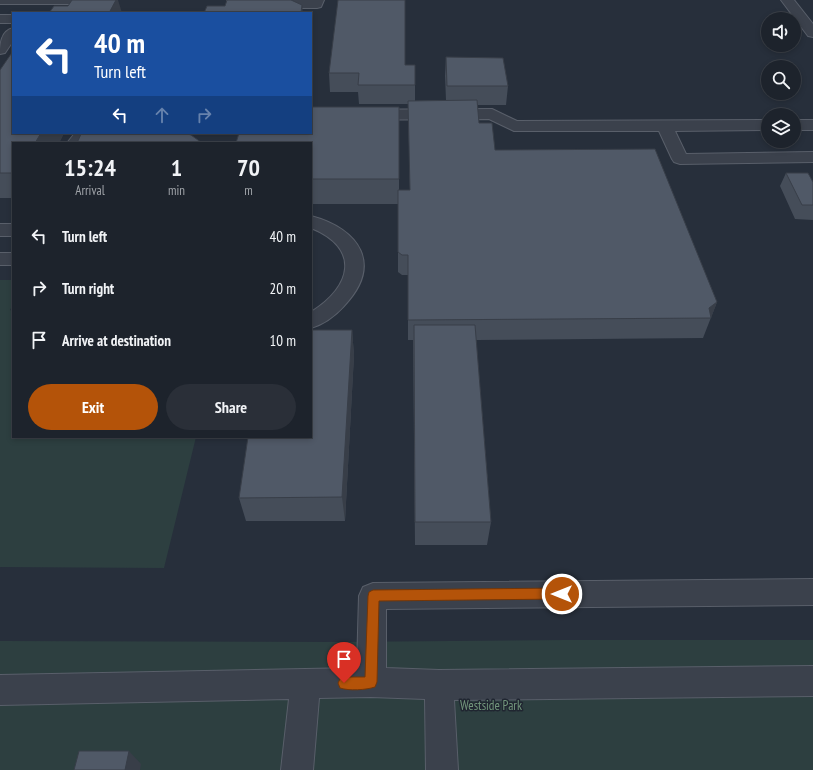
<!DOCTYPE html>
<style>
:root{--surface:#1d232c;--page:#2a2f38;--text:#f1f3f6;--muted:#a0a4a9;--line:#3b4048;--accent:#b45309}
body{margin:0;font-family:"PT Sans Narrow",sans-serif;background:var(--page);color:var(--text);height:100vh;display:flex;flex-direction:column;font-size:15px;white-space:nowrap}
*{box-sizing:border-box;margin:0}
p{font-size:13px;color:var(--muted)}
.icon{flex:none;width:22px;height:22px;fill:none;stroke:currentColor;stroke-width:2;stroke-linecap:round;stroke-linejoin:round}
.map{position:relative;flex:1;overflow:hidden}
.side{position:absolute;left:12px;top:142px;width:300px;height:296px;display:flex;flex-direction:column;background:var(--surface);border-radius:0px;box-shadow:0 2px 6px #0003,0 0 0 1px var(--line)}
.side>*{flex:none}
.top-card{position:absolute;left:12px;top:12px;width:300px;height:122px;border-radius:0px;box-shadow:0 2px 6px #0003,0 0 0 1px var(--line);background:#1a4fa0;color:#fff;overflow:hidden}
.controls{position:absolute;left:761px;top:12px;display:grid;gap:8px}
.controls a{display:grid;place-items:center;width:40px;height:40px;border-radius:50%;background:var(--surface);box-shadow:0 2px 6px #0003,0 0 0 1px var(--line);font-size:20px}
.pin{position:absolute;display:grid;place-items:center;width:34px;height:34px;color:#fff;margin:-41px -17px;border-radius:50% 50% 50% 0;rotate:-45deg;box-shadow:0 0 4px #0007}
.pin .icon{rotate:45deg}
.me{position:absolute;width:44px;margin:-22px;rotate:270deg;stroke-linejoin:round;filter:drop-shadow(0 0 3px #0008)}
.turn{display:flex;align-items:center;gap:14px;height:84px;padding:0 16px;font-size:18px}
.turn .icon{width:52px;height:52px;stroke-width:2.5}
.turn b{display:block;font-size:28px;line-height:34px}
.lanes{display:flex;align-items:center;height:38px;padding:0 16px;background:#0003;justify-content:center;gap:20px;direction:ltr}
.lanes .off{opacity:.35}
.eta{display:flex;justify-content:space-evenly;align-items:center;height:68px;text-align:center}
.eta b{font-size:24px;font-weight:700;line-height:28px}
.primary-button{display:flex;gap:8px;margin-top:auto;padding:8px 16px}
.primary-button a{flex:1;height:46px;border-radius:24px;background:var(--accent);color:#fff;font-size:16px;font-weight:700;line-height:46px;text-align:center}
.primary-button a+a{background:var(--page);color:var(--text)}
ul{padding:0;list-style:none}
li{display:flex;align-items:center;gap:12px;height:52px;padding:0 16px}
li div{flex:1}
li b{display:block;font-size:15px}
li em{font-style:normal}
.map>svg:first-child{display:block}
</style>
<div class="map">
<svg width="813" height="770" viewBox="0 0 813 770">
<rect width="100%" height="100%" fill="#272f3b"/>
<path fill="#2d3f40" d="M0,280H13V305L10,310L13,311V437H196L164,568L0,567Z
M566,640H813V770H0V641L336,642Z"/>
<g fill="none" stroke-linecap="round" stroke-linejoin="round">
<g stroke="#595f6a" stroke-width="2">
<path id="minor" d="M0,0H99L97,3L93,4H0Z
M227,0H324L321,7L317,8H262L233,4L229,3Z
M781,0H794L813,24V37L808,36Z
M0,15H13V23H0Z
M13,28V41L5,53L0,54C0,44 1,31 13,28Z
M492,109L517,121L768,120V130L675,131L686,154L813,152V162L680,164L674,162L672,159L659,131H514L489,119L311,120V110Z
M794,120H813V130H794Z
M75,133H91L83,143H67Z
M311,216C360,229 383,265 344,306C335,316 324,324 311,328V312C352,287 361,248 311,228Z
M0,224H13V236H0Z
M0,253H13V265H0Z
M813,579V605L386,609V668L439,670L813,666V696L454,700L458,770H426L425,699L371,697L319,698L313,770H281L289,699L0,705V675L357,668L359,596L363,587L373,583Z"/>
</g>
<use href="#minor" fill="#3b414c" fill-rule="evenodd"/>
</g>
<path fill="#454d59" d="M446,57L508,86L506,105H477L479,123L495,150L717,302L703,338L476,340L491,522L487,545H415L413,340H408V275H402L398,272V204H311V143L399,107V190H410L408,104H359L358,92H330L329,73L405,65L415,85V101L446,100L445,76Z
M0,70L13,133H64L59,143H13V198H0Z
M786,173L813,182V220L795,219L780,186Z
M352,330L354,355L345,521H246L239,498Z"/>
<path fill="#383e48" d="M116,0H118L122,13H109Z
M302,5L303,13H301Z
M41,133H64L59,143H35Z
M717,302L711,318L709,308Z
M352,330L354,355L345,521L342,497Z
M129,751L141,764L140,770H125Z"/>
<path fill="#505967" stroke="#383e48" d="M72,0H116L109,13H49L54,6H68Z
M227,0H291L302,5L301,13H204L207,6H225Z
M338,0H405V65H415V85H358L359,73H329Z
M13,51V133H41L35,143H13V173H0V70Z
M446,57L503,58L508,86H447Z
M477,100L479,123H492L495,150L655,149L717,302L709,308L711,318L408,320V255H402L398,252V190H410L408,101Z
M311,107H399V179H311V143H236L239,133H311Z
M84,133H184L191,135L202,143H77L81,134Z
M786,173H808L813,182V205H802Z
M414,325H475L491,522H415Z
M311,330H352L342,497L239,498L248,437H311Z
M79,751H129L125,770H74Z"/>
<path fill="#b45309" stroke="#753606" d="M562,588L566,590L567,594L566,597L562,599L379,601L377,682L375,687C366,690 349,691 340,688L338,683L340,679L344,677H365L368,596L369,592L373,590Z"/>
<g text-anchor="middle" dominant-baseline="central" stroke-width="3" stroke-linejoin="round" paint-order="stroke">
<g font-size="13" fill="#71957b" stroke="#202631">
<text x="491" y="705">Westside Park</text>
</g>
</g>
</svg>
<div class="controls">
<a><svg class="icon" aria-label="sound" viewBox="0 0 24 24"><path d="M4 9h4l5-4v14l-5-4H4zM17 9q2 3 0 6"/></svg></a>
<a><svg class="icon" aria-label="search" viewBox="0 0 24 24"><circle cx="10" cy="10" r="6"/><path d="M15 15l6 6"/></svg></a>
<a><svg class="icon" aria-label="layers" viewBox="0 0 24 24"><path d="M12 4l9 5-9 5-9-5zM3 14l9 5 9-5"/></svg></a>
</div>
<div class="pin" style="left:344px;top:683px;background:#d93025"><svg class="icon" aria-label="arrive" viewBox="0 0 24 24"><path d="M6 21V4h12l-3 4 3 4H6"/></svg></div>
<svg class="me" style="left:562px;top:594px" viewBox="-20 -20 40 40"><circle r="17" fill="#b45309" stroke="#fff" stroke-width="3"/><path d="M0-11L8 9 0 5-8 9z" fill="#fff"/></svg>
<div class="top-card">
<div class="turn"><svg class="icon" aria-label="left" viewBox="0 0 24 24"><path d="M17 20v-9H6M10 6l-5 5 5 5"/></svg><div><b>40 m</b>Turn left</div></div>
<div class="lanes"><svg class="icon" aria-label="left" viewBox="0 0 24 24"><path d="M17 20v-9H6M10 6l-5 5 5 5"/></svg><svg class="icon off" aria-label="ahead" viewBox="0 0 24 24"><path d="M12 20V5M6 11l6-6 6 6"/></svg><svg class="icon off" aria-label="right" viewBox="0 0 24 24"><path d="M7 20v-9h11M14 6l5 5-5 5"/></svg></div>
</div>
<section class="side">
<div class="eta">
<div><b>15:24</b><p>Arrival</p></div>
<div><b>1</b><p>min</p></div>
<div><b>70</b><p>m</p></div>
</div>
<ul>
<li><svg class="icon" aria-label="left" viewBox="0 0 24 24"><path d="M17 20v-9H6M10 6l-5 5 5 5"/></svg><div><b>Turn left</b></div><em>40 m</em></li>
<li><svg class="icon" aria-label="right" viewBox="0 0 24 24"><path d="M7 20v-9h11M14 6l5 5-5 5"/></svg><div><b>Turn right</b></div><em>20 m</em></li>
<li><svg class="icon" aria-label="arrive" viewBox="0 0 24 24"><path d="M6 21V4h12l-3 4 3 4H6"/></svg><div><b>Arrive at destination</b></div><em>10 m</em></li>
</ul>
<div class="primary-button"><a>Exit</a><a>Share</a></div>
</section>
</div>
